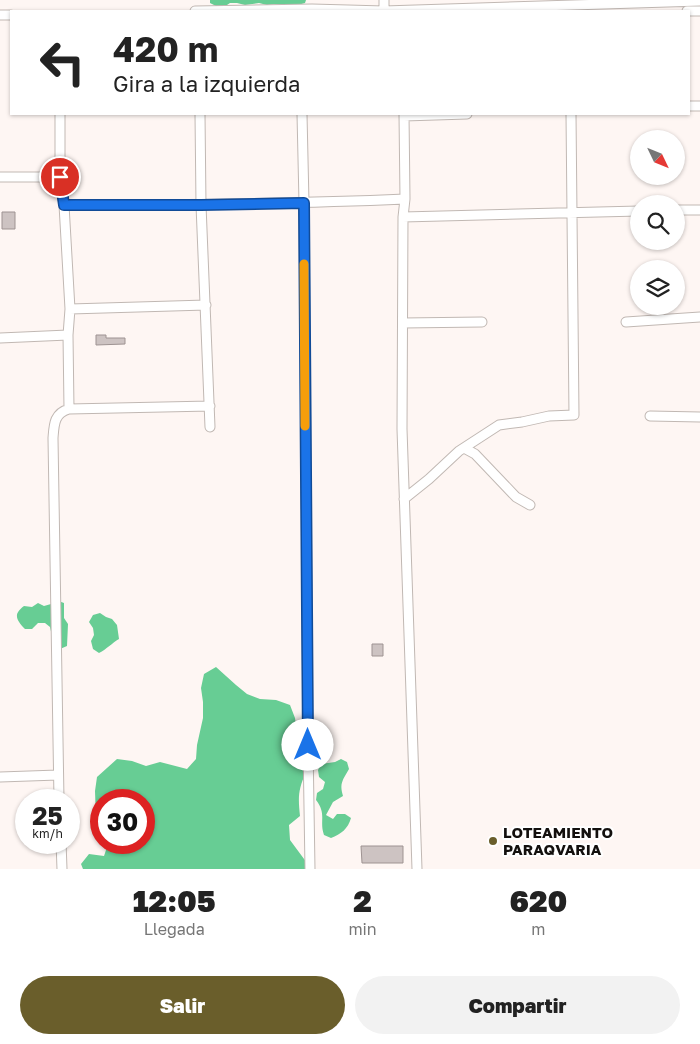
<!DOCTYPE html>
<html lang="es">
<style>
:root{--surface:#fff;--page:#f2f2f2;--text:#222;--muted:#767676;--accent:#6a5e2b}
body{margin:0;font-family:"Golos Text",sans-serif;background:var(--page);color:var(--text);height:100vh;display:flex;flex-direction:column;font-size:19px;white-space:nowrap}
*{box-sizing:border-box;margin:0}
p{font-size:16px;color:var(--muted)}
.icon{flex:none;width:28px;height:28px;fill:none;stroke:currentColor;stroke-width:2;stroke-linecap:round;stroke-linejoin:round}
.map{position:relative;height:869px;overflow:hidden}
.side{display:flex;flex-direction:column;background:var(--surface);flex:1}
.side>*{flex:none}
.guide{position:absolute;left:10px;top:10px;width:680px;height:105px;border-radius:0px;box-shadow:0 1px 4px #0004;background:#fff;color:var(--text);overflow:hidden}
.needle{width:32px;rotate:133deg}
.tools{position:absolute;left:630px;top:130px;display:grid;gap:10px}
.tools a{display:grid;place-items:center;width:55px;height:55px;border-radius:50%;background:var(--surface);box-shadow:0 1px 4px #0004;font-size:25px}
.speed{position:absolute;left:15px;top:789px;display:flex;gap:10px;font-size:25px;font-weight:700;text-align:center}
.speed>*{display:grid;place-content:center;width:65px;height:65px;border-radius:50%;background:var(--surface);box-shadow:0 1px 4px #0004;line-height:1}
.speed small{font-size:12px;font-weight:400}
.speed .limit{border:8px solid #d22;background:#fff;color:#111}
.pin{position:absolute;display:grid;place-items:center;width:42px;height:42px;color:#fff;margin:-21px;border:2px solid #fff;border-radius:50%;box-shadow:0 1px 5px #0007}
.me{position:absolute;width:55px;margin:-28px;rotate:0deg;stroke-linejoin:round;filter:drop-shadow(0 0 4px #0008)}
.turn{display:flex;align-items:center;gap:18px;height:105px;padding:0 20px;font-size:22px}
.turn .icon{width:65px;height:65px;stroke-width:2.5}
.turn b{display:block;font-size:35px;line-height:42px}
.eta{display:flex;justify-content:space-evenly;align-items:center;height:85px;text-align:center}
.eta b{font-size:30px;font-weight:800;line-height:35px}
.button{display:flex;gap:10px;margin-top:auto;padding:10px 20px}
.button a{flex:1;height:58px;border-radius:30px;background:var(--accent);color:#fff;font-size:20px;font-weight:800;line-height:58px;text-align:center}
.button a+a{background:var(--page);color:var(--text)}
.map>svg:first-child{display:block}
</style>
<div class="map">
<svg width="700" height="869" viewBox="0 0 700 869">
<rect width="100%" height="100%" fill="#fef6f3"/>
<path fill="#67cd94" d="M210,0H306L305,3L298,5L274,4L267,5L259,3L245,5L237,3H230L224,7L216,6L210,3Z
M56,600L64,603V618L68,624L67,646L60,649L54,645L50,627L45,623H38L32,629H25C16,620 13,614 24,606L32,607L38,603L44,606L51,604Z
M100,613L106,617L112,619L117,625L119,639C112,643 107,649 99,653L93,649L91,641L94,635L93,628L89,622L93,615Z
M216,667L236,685L247,694L260,699L276,700L290,705L295,718L297,733L301,747L297,761L306,772C298,790 298,797 300,816L289,825L290,840L307,863L308,869H83L81,864L89,854L104,856L108,844L110,843L144,842V800H101V825L96,820L95,791L97,777L117,759L132,761L146,766L160,762L187,769L196,759L197,745L203,718V702L201,688L204,674Z
M341,759L347,762L349,769C343,780 339,783 343,796L333,802L326,815L333,819L337,814H345L351,818C348,829 341,834 331,838L324,835C319,821 327,814 316,800L317,793L323,789L325,782L319,777L318,770L321,764L335,762Z"/>
<path fill="#cdc3c2" stroke="#9e9392" d="M2,212H15V229H2Z
M96,335H106V338H125V344L96,345Z
M372,644H383V656H372Z
M361,846H403V863H362Z"/>
<g fill="none" stroke-linecap="round" stroke-linejoin="round">
<g stroke="#c1b8b3" stroke-width="11">
<path id="minor" d="M384,0V11
M195,11L312,9L384,11L700,1
M687,11H700
M0,15H11
M689,106H700
M60,114V177L64,205C178,205 291,204 405,199L403,217L639,211
M200,114L201,205L210,427
M302,114L304,203L308,745L310,869
M404,114L405,199
M404,116L467,114
M0,177H60
M64,205L70,309L68,335L69,409L210,406
M676,210H700
M403,217L402,429L417,869
M70,309L206,305
M626,322L700,317
M403,323L482,322
M0,338L68,335
M650,416L700,417
M464,448L475,454L516,497L530,505
M404,499L429,479L459,451L499,425L522,422L549,416L574,415L571,114
M0,777L58,775
M59,800L53,438C54,425 54,413 69,409
M61,842L62,869"/>
</g>
<use href="#minor" stroke="#fff" stroke-width="9"/>
</g>
<g fill="none" stroke-linecap="round" stroke-linejoin="round">
<g stroke="#114b97" stroke-width="12">
<path id="route" d="M60,177L64,205H201L304,203L308,745"/>
</g>
<use href="#route" stroke="#1a73e8" stroke-width="9"/>
<path stroke="#f59e0b" stroke-width="9" d="M304,264L305,426"/>
</g>
<circle fill="#6a5e2b" stroke="#fff" stroke-width="2" cx="493" cy="841" r="5"/>
<g text-anchor="middle" dominant-baseline="central" stroke-width="4" stroke-linejoin="round" paint-order="stroke">
<g font-size="15" font-weight="bold" fill="#13100e" stroke="#fff" text-anchor="start">
<text x="503" y="832">LOTEAMIENTO<tspan x="503" dy="17">PARAQVARIA</tspan></text>
</g>
</g>
</svg>
<div class="tools">
<a><svg class="needle" viewBox="-14 -14 28 28"><path d="M0-13l5 13h-10z" fill="#e53935"/><path d="M0 13l5-13h-10z" fill="#767676"/></svg></a>
<a><svg class="icon" aria-label="search" viewBox="0 0 24 24"><circle cx="10" cy="10" r="6"/><path d="M15 15l6 6"/></svg></a>
<a><svg class="icon" aria-label="layers" viewBox="0 0 24 24"><path d="M12 4l9 5-9 5-9-5zM3 14l9 5 9-5"/></svg></a>
</div>
<div class="speed"><div>25<small>km/h</small></div><div class="limit">30</div></div>
<div class="pin" style="left:60px;top:177px;background:#d93025"><svg class="icon" aria-label="arrive" viewBox="0 0 24 24"><path d="M6 21V4h12l-3 4 3 4H6"/></svg></div>
<svg class="me" style="left:308px;top:745px" viewBox="-20 -20 40 40"><circle r="19" fill="#fff"/><path d="M0-13L10 11 0 6-10 11z" fill="#1a73e8"/></svg>
<div class="guide">
<div class="turn"><svg class="icon" aria-label="left" viewBox="0 0 24 24"><path d="M17 20v-9H6M10 6l-5 5 5 5"/></svg><div><b>420 m</b>Gira a la izquierda</div></div>
</div>
</div>
<section class="side">
<div class="eta">
<div><b>12:05</b><p>Llegada</p></div>
<div><b>2</b><p>min</p></div>
<div><b>620</b><p>m</p></div>
</div>
<div class="button"><a>Salir</a><a>Compartir</a></div>
</section>
